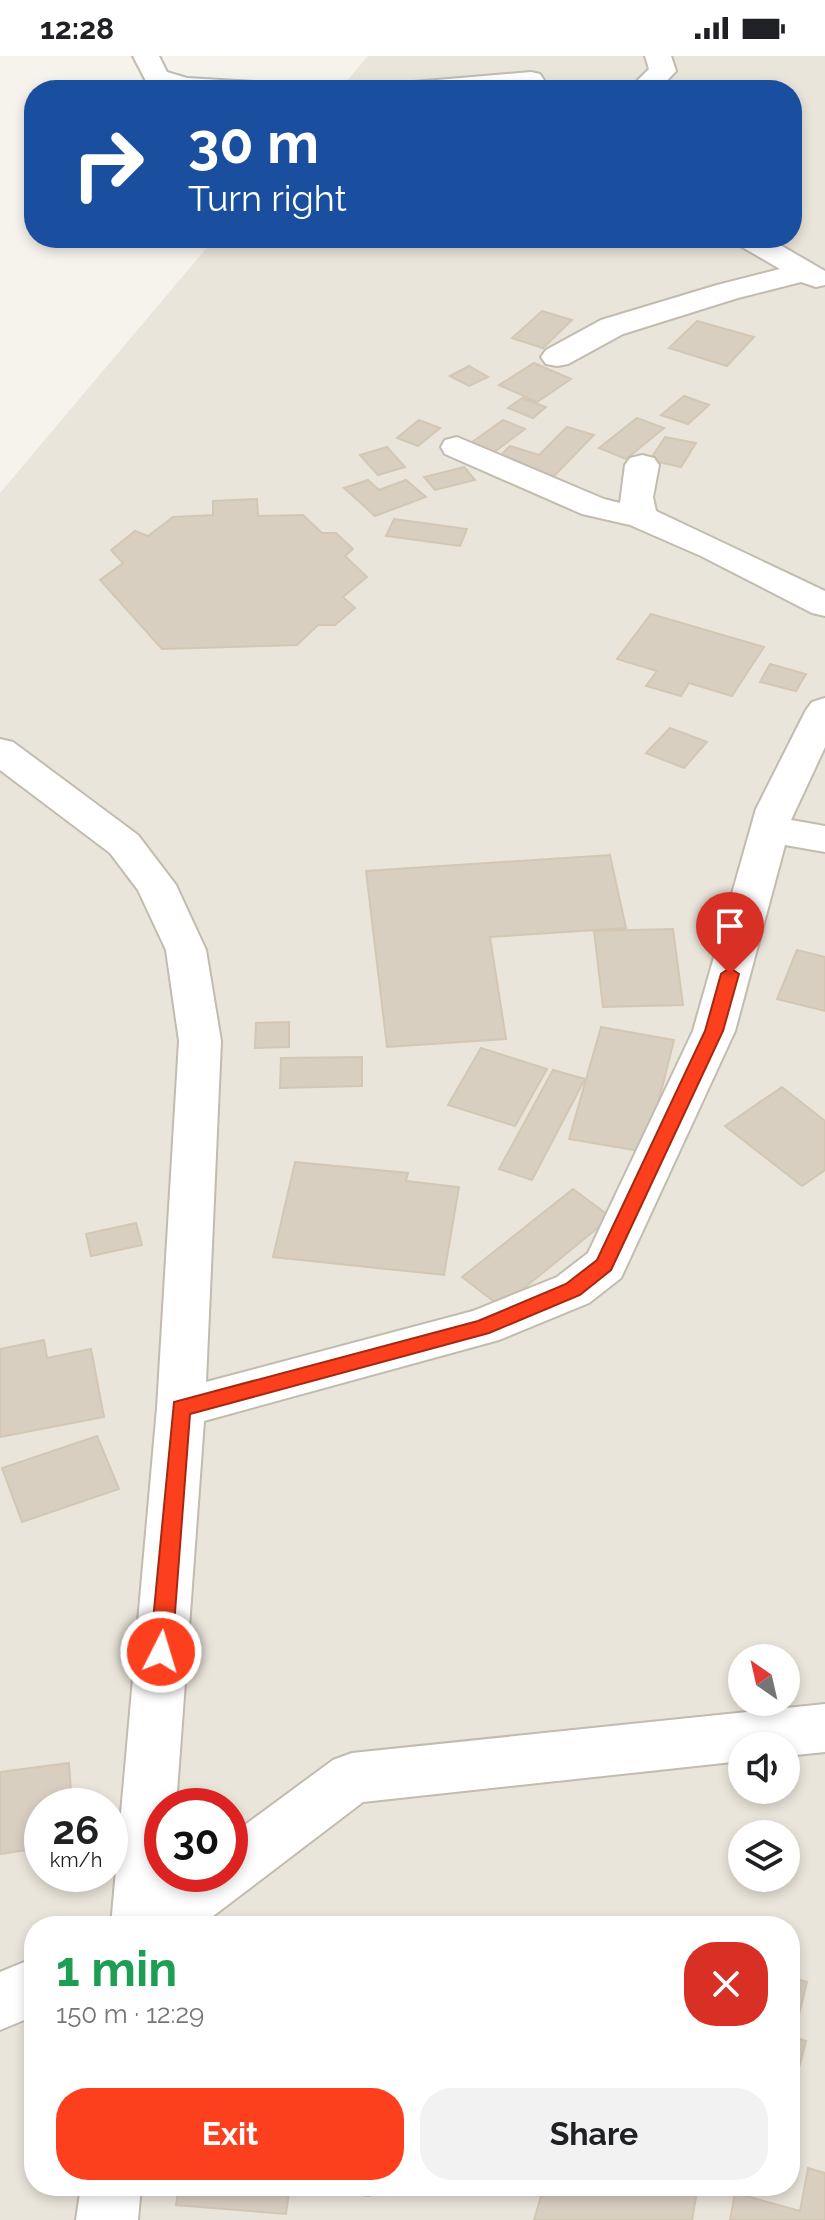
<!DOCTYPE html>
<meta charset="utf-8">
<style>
:root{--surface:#fff;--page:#f2f2f2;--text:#202124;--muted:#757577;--accent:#fc3f1d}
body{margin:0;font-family:Raleway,sans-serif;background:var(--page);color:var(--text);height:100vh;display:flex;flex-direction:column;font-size:30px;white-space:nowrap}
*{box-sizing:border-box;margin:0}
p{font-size:26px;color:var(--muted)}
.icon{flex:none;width:44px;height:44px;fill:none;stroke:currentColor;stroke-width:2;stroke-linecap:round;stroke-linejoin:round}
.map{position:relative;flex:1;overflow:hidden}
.panel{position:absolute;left:24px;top:1860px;width:776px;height:280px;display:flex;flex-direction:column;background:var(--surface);border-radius:32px;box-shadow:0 4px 12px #0003}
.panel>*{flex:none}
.top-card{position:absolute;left:24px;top:24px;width:778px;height:168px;border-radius:32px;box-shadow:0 4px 12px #0003;background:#1a4fa0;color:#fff;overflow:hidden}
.needle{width:52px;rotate:326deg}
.controls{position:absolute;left:728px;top:1588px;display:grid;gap:16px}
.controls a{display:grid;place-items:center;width:72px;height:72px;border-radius:50%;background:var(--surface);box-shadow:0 4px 12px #0003;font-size:40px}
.speed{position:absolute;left:24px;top:1732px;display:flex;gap:16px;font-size:40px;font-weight:700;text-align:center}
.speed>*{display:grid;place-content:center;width:104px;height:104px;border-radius:50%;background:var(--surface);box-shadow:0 4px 12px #0003;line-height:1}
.speed small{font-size:20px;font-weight:400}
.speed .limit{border:12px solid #d22;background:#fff;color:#111}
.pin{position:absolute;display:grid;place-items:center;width:68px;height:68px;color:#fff;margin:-82px -34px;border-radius:50% 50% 50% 0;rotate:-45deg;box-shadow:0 0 8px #0007}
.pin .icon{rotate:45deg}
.me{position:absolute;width:88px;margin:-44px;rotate:5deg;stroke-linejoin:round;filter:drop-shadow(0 0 6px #0008)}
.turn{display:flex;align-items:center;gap:28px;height:168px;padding:0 32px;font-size:36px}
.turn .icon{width:104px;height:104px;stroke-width:2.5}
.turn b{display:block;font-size:56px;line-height:68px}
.round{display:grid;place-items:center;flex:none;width:84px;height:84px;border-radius:32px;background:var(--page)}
.overview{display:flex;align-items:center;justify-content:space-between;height:136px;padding:0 32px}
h1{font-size:48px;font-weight:700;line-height:60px;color:#1e9e55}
.primary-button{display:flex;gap:16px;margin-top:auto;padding:16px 32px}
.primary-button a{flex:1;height:92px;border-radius:32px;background:var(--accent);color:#fff;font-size:32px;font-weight:700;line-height:92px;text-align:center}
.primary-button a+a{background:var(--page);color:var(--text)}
.status{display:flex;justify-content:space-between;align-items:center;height:56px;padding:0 40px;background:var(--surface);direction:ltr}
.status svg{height:22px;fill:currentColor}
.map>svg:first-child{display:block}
</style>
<div class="status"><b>12:28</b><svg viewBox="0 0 49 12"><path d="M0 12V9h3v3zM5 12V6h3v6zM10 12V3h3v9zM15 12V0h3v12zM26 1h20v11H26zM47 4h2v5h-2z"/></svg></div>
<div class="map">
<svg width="825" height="2164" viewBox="0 0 825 2164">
<rect width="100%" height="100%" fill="#f6f3ec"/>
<path fill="#eae5da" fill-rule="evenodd" d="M368,0H825V2164H0V437L215,182H792V34H339ZM742,1602H786V1646H742ZM742,1690H786V1734H742ZM42,1750H110V1818H42ZM162,1750H230V1818H162ZM742,1778H786V1822H742ZM34,1870H790V2130H34Z"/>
<path fill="#d8cfc1" stroke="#d3c7b4" stroke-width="2" d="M542,255L572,264L543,292L512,282Z
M697,265L754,281L727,310L669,292Z
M534,307L571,323L537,346L499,329Z
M469,310L488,321L469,330L450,320Z
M684,340L709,349L688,368L661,359Z
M522,342L546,351L533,362L508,352Z
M637,362L664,372L626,403L599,392Z
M419,364L440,372L418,390L397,382Z
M503,364L525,373L490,399L468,389Z
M567,371L594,379L552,422L496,404L510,390L539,399Z
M665,381L696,387L681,411L650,404Z
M387,391L405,411L378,419L360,399Z
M464,411L475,424L435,434L424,421Z
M368,424L379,434L406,424L426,441L375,460L344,432Z
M257,443L258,460L303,459L322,477H336L353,493L345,500L367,521L343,541L355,552L335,569H318L297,589L162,593L100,524L123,507L111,494L135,475L148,480L173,461L213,459V445Z
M394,463L467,473L460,490L386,480Z
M651,558L764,591L732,640L689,627L681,640L646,630L657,615L617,603Z
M770,608L806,618L796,635L760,626Z
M670,672L707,686L684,712L646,697Z
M610,799L626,872L490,881L506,983L387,991L366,815Z
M673,873L683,949L603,951L594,875Z
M797,894L825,901V955L777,943Z
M289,966V991L255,992L256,967Z
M601,971L674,984L646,1096L569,1083Z
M481,992L547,1013L515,1070L448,1049Z
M362,1001V1030L280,1032L281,1002Z
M553,1014L585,1023L532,1124L499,1113Z
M782,1031L825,1065V1114L802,1130L725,1070Z
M295,1106L408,1117L406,1125L459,1131L444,1219L273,1201Z
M573,1133L611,1161L501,1251L462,1221Z
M136,1167L142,1189L91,1200L86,1178Z
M44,1284L47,1302L91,1293L104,1361L0,1381V1293Z
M97,1380L119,1433L22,1466L2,1412Z
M69,1707L72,1750H42V1792L0,1798V1716Z
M790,1921L807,1926L796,1971L790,1969Z
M790,1980L806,1985L793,2035L790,2034Z
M808,2112L825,2117V2164H730L735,2137L800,2155Z
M179,2130H290L286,2158L176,2149Z
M315,2130H371L369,2140Z
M544,2130H698L692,2164H534Z"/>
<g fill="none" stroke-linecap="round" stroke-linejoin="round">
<g stroke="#c2bbae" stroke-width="4">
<path id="minor" d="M133,0H159L167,16L187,22L255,26L265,28L269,34H170L147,27Z
M645,0H671L676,15L658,34H628L649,13Z
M531,16L540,18L544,24L540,30L508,34H399L403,28L413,26Z
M732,182H768L825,215V229L816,231L801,226L738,242L623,278L568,308L557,310L546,308L541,301L546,294L601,264L717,229L780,213L737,188Z
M457,381L604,443L620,447L625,409L630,402L642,399L654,402L659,409L653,441L656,455L825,535V560L812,557L701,500L630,469L582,458L445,398L441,391L445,384Z
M825,642V691L791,764L825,770V796L785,789L735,975L621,1222L589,1247L499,1284L204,1365L176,1750H162V1818H171V1824L179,1818H230V1780L333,1704L352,1697L825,1648V1696L786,1700V1690H742V1705L363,1746L200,1870H111L157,1352L179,985L166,894L138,834L110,797L0,714V683L13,686L138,779L176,829L206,894L221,985L206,1326L473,1255L557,1221L588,1197L693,975L756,753L806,654L812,646Z
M34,1902V1960L0,1974V1916Z
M81,2130H141L138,2164H76Z"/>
</g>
<use href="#minor" fill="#fff" fill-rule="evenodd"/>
</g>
<path fill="#fc3f1d" stroke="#a42913" stroke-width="2" d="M730,912L739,918L723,975L611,1214L580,1239L489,1277L190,1358L172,1596L169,1603L161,1605L154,1603L150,1596L174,1346L478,1265L566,1228L597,1204L705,975L721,918Z"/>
</svg>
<div class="controls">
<a><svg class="needle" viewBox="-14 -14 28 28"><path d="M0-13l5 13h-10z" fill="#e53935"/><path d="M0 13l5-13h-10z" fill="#757577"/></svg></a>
<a><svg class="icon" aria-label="sound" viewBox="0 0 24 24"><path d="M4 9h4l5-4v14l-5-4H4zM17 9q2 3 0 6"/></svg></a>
<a><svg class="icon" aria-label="layers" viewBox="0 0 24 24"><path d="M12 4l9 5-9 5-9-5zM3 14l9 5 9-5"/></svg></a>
</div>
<div class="speed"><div>26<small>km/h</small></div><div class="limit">30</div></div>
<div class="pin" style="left:730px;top:918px;background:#d93025"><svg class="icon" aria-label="arrive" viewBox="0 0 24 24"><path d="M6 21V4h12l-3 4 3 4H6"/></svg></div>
<svg class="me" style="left:161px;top:1596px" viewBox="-20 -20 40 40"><circle r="17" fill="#fc3f1d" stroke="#fff" stroke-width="3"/><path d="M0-11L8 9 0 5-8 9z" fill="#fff"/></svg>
<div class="top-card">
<div class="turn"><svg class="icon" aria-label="right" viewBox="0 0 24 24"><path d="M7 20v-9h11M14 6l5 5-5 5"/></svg><div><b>30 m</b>Turn right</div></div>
</div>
<section class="panel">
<div class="overview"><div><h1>1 min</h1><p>150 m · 12:29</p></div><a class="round" style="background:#d93025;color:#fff"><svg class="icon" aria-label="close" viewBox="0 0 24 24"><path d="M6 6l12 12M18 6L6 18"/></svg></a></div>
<div class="primary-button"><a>Exit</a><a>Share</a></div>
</section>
</div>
